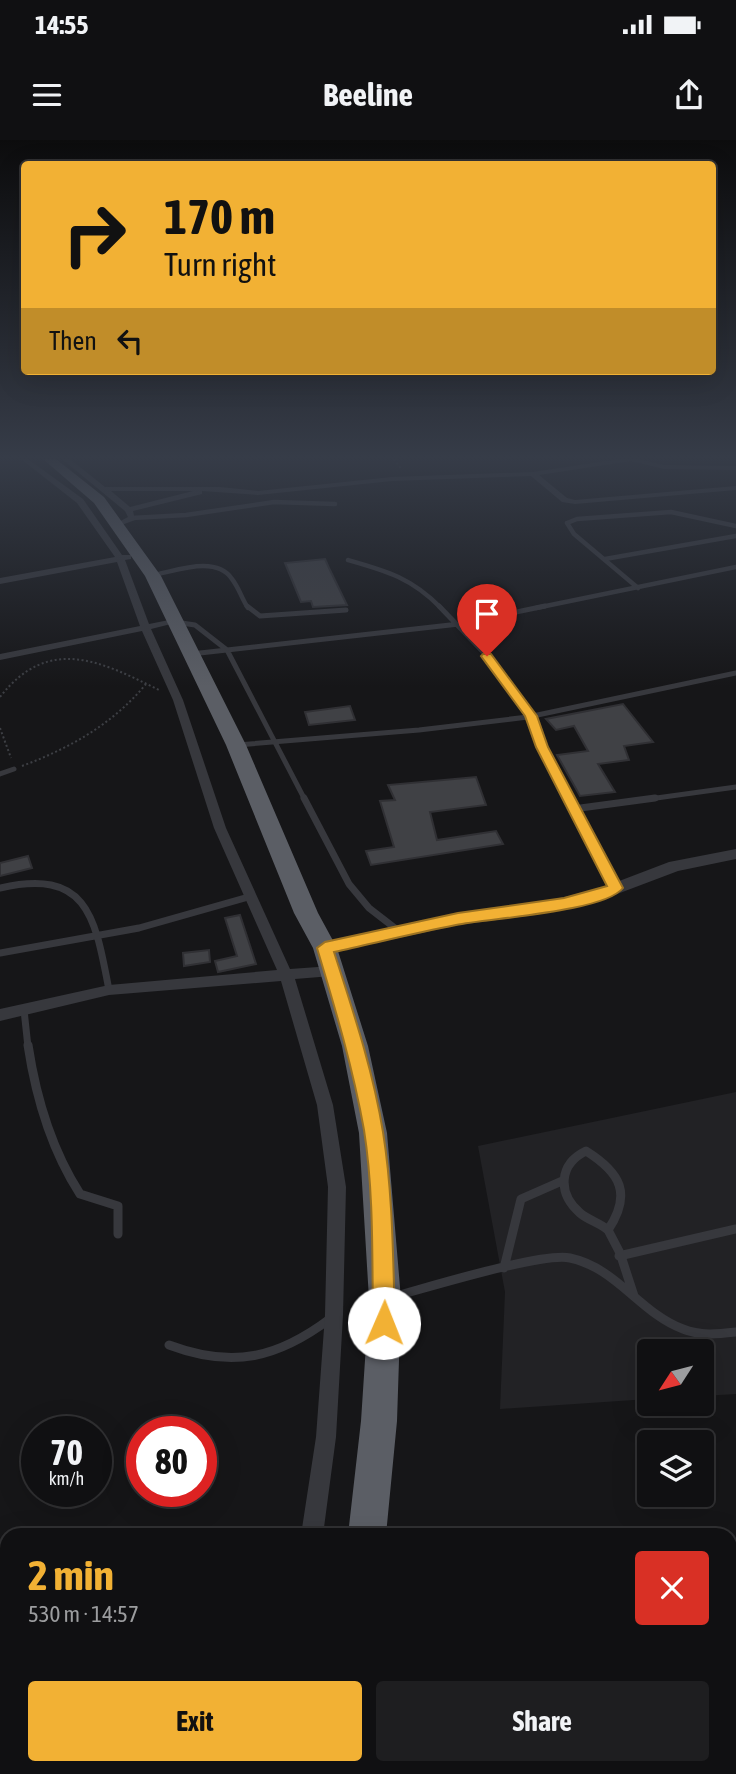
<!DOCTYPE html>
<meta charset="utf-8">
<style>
:root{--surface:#101012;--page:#1e1e20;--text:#f1f3f6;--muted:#9c9d9f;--line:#303032;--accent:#f2b134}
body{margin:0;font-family:"Asap Condensed",sans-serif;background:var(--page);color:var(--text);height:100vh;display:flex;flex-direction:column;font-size:26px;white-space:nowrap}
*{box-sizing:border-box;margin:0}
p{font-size:23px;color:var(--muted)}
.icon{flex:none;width:38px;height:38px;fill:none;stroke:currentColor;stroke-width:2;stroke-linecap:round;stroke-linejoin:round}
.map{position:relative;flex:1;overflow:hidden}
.sheet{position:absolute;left:0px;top:1388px;width:737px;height:247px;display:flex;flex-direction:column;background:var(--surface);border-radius:21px 21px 0 0;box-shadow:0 7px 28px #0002,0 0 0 2px var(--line)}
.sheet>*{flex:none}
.hud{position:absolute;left:21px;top:21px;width:695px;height:214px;border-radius:7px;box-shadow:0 7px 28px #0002,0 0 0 2px var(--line);background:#f2b134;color:#111;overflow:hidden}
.needle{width:46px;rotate:234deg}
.fabs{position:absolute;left:637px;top:1199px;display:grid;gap:14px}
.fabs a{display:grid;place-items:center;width:77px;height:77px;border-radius:7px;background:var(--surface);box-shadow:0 7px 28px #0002,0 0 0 2px var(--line);font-size:35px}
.speed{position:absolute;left:21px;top:1276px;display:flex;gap:14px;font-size:35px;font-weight:700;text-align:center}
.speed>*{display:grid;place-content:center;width:91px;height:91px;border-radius:50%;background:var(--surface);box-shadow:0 7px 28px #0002,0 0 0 2px var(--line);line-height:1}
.speed small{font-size:18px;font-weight:400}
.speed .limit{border:10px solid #d22;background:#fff;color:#111}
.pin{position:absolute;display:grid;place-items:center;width:60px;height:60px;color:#fff;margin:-72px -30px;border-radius:50% 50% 50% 0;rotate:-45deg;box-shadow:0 0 7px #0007}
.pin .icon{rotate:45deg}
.me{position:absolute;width:77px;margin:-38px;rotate:1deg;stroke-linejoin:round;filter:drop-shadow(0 0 5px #0008)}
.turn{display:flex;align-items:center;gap:24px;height:147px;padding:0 28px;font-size:32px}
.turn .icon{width:91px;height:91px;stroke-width:2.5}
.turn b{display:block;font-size:49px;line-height:60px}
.then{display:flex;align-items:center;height:66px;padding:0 28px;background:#0003;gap:14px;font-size:26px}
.round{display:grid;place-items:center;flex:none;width:74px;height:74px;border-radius:7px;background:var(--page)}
.overview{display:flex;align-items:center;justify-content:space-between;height:119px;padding:0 28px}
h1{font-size:42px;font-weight:700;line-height:52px;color:var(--accent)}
.button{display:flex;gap:14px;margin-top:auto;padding:14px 28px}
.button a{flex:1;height:80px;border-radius:7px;background:var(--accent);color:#111;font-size:28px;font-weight:700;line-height:80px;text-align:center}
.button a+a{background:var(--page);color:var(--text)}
.status{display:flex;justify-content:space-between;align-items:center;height:49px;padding:0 35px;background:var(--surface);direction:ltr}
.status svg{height:19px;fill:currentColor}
header{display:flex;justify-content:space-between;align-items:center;height:91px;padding:0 28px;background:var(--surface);font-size:32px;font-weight:700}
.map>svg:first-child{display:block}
</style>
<div class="status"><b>14:55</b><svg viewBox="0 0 49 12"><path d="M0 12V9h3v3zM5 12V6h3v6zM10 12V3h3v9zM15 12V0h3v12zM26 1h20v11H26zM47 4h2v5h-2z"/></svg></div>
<header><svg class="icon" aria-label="menu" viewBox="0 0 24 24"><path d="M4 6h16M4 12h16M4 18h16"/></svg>Beeline<svg class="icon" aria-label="share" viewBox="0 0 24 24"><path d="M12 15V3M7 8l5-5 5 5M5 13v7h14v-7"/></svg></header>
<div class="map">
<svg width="736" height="1634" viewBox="0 0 736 1634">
<rect width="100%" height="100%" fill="#161618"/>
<path fill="#222225" d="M736,952V1254L702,1256V1211H649V1259L500,1269L505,1152L478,1006Z"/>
<path fill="#404145" stroke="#303034" stroke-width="2" d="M325,419L329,428L347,465L313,467L311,461L301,462L285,423Z
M623,564L653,602L624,606L629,620L598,624L615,652L580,656L557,615L588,611L574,586L556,590L546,579Z
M350,566L355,580L309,585L305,572Z
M476,637L486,665L430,672L437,700L496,691L503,704L371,725L366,711L394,707L380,661L395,660L388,645Z
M28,716L32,728L0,736V723Z
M240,775L256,824L218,832L215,821L237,816L225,778Z
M209,810L210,822L184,826L183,813Z"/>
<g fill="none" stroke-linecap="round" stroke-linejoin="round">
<path stroke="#3d3f44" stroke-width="2" stroke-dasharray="2 2.5" stroke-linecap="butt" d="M394,319L402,330
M0,557C49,494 102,522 159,550
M0,588L11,618
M22,626C70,608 113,584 146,544"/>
<path stroke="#3d3f44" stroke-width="4.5" stroke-dasharray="5 9" stroke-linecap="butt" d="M0,1467L7,1471"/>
<path stroke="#37383d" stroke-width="4.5" d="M132,378L186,375L274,362L335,364
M605,419L736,396
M348,420C387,431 412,438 441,468
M153,435C176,431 216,415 232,439C239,448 242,459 248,468
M638,448L574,394L567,383L577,379L671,372L736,386
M536,468L736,427"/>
<path stroke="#37383d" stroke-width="5" d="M247,466L260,476L346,470
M439,466L487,516L531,576L542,607L570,660
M175,482L195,485L227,510L305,660
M191,514L459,484L545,466
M237,605L419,590L528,577L736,533
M0,634L14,629
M642,660L736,647"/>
<path stroke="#37383d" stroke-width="7" d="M304,658L349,744L369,768L400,792
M569,658L616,748
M573,669L655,658
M0,748C88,728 95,777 109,850
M0,813L139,788L252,756
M24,870L28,907"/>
<path stroke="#37383d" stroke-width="9" d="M28,905C36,958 51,1009 80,1054L118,1066V1094
M586,1011C621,1033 632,1054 608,1090C600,1083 588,1080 580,1073C557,1053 559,1024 586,1011Z
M608,1090L620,1113L634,1156
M619,1116L736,1089
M504,1128L521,1059L562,1041
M392,1157C426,1148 542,1112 570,1118C617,1128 640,1173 683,1189C700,1196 718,1194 736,1192
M169,1205C233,1229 278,1218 331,1178"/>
<path fill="#37383d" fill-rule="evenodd" d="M21,319H28L83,359L122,415H131V419L125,420L149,484L174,479L179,482L151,489L183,560L226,688L290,829L332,826L337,827L339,831L337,835L332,836L295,839L333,965L346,1047L343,1175L336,1297L323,1395H301L316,1297L325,1175L328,1047L317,965L281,841L109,855L0,881V869L109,845L277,830L214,688L173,560L142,491L0,520V514L140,486L117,422L0,444V438L115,417L77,363Z
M62,319H70L105,347H220L258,351L392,337L533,332L619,319H638L664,325L736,326V330L664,329L631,321L539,335L567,358L575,360L736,346V350L575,364L562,362L531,336L392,341L258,355L202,351V354L133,371L135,380L119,386L115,384L128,377L125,371ZM111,351H193L130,367Z
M250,1628H276L274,1634H248Z"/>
<path fill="#37383d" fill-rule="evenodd" d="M736,709V719L678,731L596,762L536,775L458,785L325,814L316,808L325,802L458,773L536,763L593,751L669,722Z"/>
<path fill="#5b5e65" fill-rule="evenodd" d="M43,319H56L104,357L161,436L246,605L318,773L337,808L368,906L387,993L401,1159L397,1281L386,1395H348L361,1281L369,1159L359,993L342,906L313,808L294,773L226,605L145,436L94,363Z
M299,1628H343L342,1634H298Z"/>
</g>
<linearGradient id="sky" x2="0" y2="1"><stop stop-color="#0c0c0d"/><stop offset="0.58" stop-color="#363c48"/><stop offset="1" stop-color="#363c48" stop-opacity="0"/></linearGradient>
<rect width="736" height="547" fill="url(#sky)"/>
<path fill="#f2b134" stroke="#9d7322" stroke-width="2" d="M483,514H491L537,576L548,607L623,748C604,772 490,778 456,785C415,793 375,803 334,812C353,871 373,930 383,992C393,1054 393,1120 395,1183L391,1191L384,1194L376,1191L373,1183C372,1120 374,1053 364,990C353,928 335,868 317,808L325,802L458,773L564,758L607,746L536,607L525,576L481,516Z"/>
</svg>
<div class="fabs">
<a><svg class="needle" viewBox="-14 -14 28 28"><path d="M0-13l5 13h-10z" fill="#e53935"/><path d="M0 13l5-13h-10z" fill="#9c9d9f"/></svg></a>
<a><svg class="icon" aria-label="layers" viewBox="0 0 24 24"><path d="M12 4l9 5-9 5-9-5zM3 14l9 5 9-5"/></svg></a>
</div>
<div class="speed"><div>70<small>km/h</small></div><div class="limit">80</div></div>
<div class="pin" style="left:487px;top:516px;background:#d93025"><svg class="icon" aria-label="arrive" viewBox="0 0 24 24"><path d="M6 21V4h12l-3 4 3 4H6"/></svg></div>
<svg class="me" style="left:384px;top:1183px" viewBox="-20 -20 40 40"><circle r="19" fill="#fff"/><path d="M0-13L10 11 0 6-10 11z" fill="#f2b134"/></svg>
<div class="hud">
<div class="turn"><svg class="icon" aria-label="right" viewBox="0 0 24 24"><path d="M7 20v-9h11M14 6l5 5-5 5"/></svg><div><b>170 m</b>Turn right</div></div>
<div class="then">Then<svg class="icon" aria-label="left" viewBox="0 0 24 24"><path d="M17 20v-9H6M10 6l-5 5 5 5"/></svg></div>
</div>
<section class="sheet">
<div class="overview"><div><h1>2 min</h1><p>530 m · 14:57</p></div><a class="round" style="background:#d93025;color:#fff"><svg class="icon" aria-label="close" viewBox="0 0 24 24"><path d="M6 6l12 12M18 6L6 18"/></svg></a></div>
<div class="button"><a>Exit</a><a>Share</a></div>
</section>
</div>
